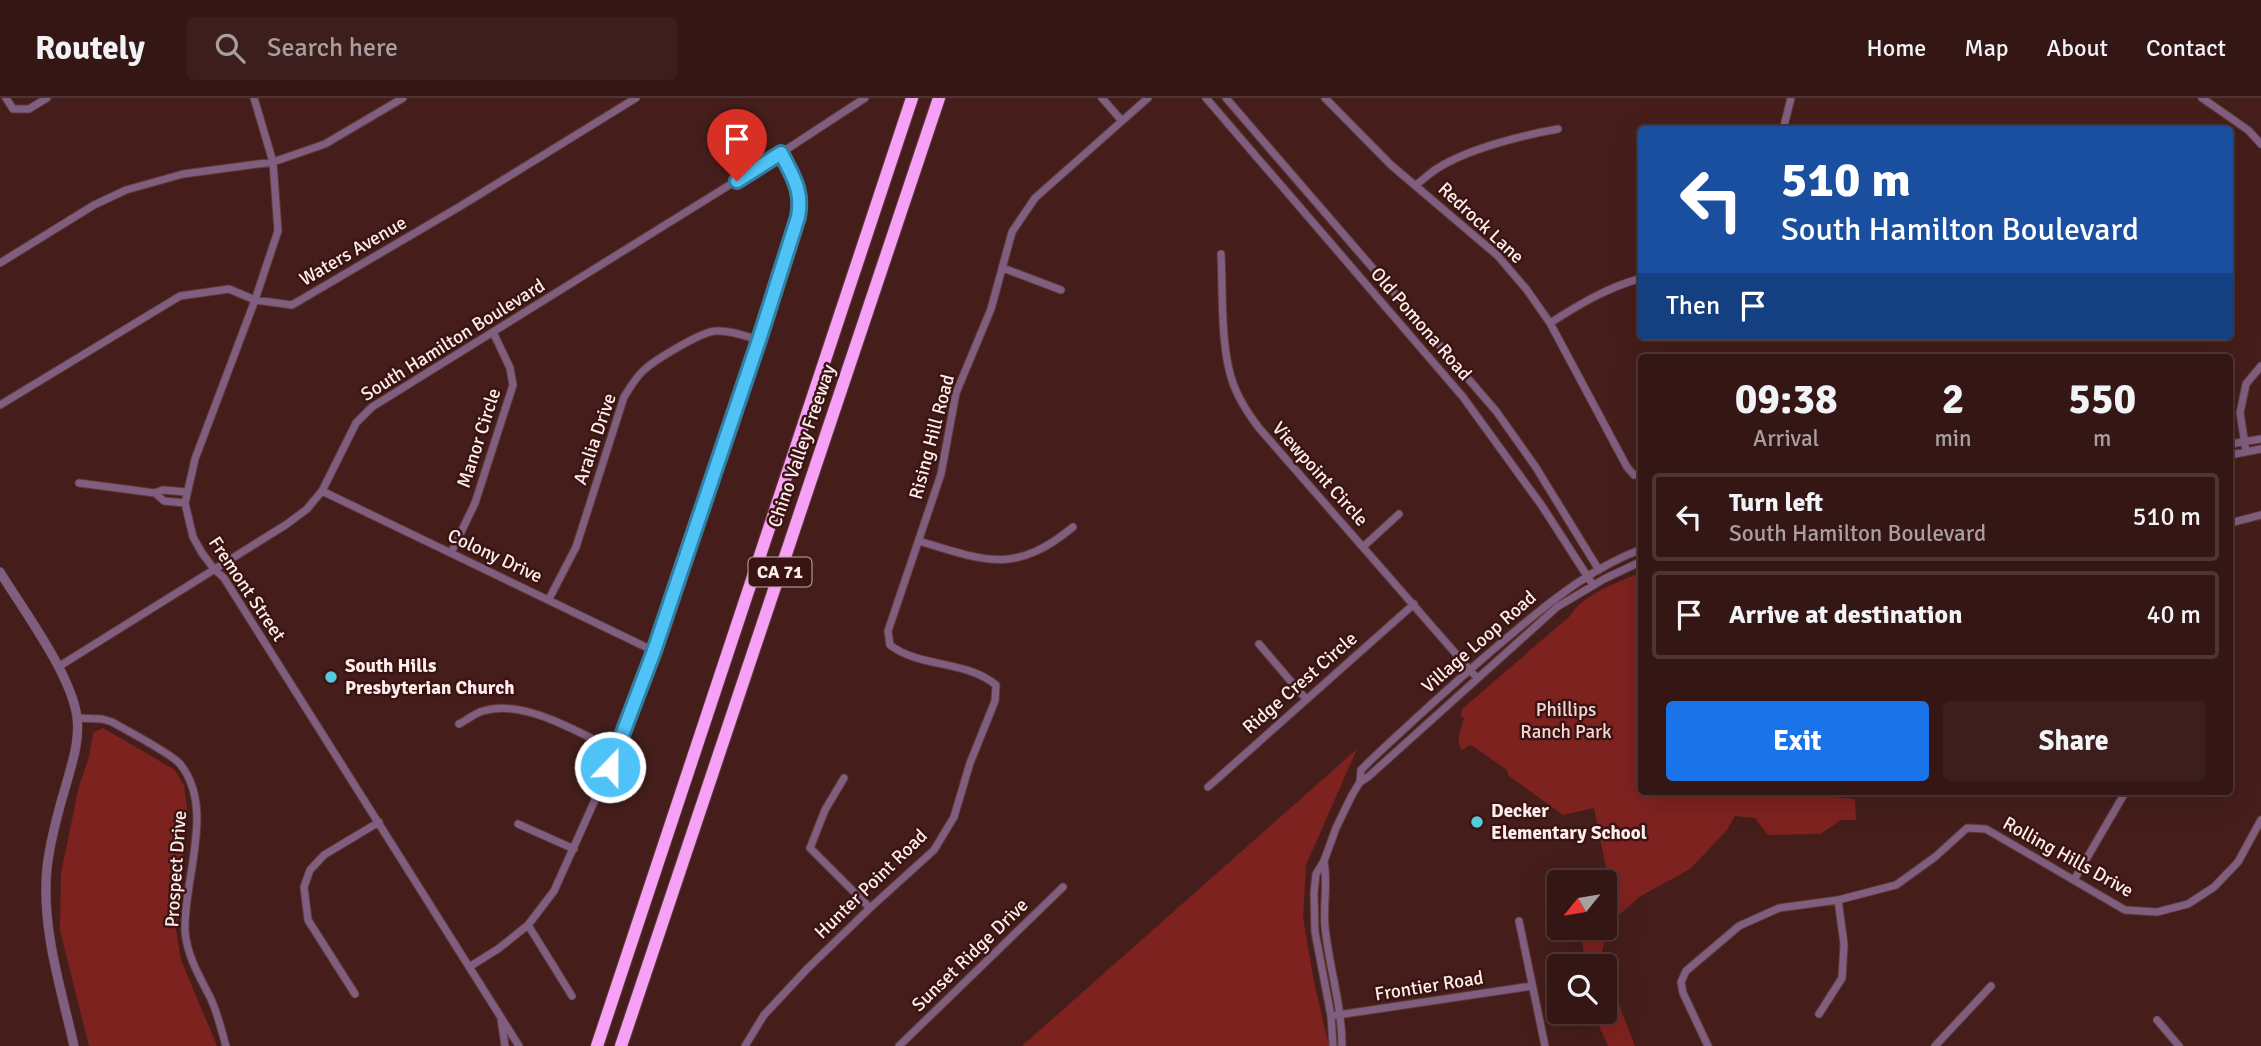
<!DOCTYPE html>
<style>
:root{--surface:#341614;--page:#3c1f1d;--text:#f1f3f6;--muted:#a99fa0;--line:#4e3534;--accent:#1a73e8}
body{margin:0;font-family:Signika,sans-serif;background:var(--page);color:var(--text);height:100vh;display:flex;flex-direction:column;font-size:26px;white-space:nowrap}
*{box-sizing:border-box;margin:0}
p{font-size:23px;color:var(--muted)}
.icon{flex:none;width:38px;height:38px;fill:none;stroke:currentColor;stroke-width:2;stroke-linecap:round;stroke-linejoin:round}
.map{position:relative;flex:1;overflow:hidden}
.drawer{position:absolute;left:1638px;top:256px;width:595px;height:441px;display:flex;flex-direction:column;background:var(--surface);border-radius:7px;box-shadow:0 7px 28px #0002,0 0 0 2px var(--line)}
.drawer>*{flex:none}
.guide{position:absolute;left:1638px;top:28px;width:595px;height:214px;border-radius:7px;box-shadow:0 7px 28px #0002,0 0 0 2px var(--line);background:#1a4fa0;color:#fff;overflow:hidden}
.needle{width:46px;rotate:240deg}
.tools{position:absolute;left:1547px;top:772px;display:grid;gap:14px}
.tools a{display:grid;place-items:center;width:70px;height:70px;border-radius:7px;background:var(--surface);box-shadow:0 7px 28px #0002,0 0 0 2px var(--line);font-size:35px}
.pin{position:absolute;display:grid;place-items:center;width:60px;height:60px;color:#fff;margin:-72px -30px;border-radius:50% 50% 50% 0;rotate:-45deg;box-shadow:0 0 7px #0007}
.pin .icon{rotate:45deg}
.me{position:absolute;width:77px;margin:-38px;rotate:22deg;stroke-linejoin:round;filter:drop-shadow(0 0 5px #0008)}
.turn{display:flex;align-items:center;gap:24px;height:147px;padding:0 28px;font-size:32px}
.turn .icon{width:91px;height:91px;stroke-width:2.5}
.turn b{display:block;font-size:49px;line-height:60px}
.then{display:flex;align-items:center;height:66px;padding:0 28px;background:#0003;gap:14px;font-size:26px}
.eta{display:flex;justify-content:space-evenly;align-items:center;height:119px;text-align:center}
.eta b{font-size:42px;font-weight:700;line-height:49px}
.button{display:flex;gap:14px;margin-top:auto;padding:14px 28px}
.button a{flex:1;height:80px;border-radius:7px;background:var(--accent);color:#fff;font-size:28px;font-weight:700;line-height:80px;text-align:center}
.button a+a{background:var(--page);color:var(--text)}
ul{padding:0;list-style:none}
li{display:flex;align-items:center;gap:21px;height:88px;margin:0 14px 10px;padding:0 14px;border:4px solid var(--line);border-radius:7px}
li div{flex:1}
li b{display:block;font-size:26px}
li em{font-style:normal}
header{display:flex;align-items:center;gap:42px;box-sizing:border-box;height:98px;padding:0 35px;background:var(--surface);border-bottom:2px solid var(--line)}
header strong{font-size:33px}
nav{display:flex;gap:38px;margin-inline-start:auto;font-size:24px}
.search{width:490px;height:63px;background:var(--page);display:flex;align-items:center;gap:18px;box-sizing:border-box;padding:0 24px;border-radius:7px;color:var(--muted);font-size:26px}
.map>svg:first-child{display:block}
</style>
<header>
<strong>Routely</strong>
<div class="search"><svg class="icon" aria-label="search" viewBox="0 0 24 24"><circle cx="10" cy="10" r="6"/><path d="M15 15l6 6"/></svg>Search here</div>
<nav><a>Home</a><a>Map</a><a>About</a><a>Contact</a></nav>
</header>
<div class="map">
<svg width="2261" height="948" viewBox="0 0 2261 948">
<rect width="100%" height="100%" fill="#451e1b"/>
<path fill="#7e221f" d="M1641,474L1642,693H1826L1832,699L1855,701L1856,722H1841L1820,736L1768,737L1755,720L1735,718L1727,732L1690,771L1639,799L1607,828L1601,861L1604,868H1585L1581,830H1605V784H1580L1579,780L1607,774L1594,710L1563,717L1509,678L1507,672L1474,649L1470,647L1462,652C1455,643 1461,631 1464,621L1461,617L1462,611L1570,518C1582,497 1619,484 1641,474Z
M103,630L175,672L184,688L187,710L176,832L181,862L217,948H89L60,832L61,775L79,688L89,659L93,635Z
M1357,651L1306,767L1303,820L1314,884L1329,948H1022Z
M1605,870L1635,948H1608L1594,917L1593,914H1605Z"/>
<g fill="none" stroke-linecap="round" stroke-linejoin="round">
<g stroke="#5f3b38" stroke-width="9">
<path id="minor" d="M6,0L13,11H29L47,0
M254,0L273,64L278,133L255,202L195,361L185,405L193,439L202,455L214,471L224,480L519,948
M1102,0L1122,23
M1206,0L1463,299L1542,408L1593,487
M1226,0L1496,313L1535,368L1599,472
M1325,0L1391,67L1498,158L1527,192L1550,225L1627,369L1634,377L1642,375
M2202,0L2248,32L2261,46
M1783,32L1791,0
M1417,86C1424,81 1431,74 1438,70C1468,51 1523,37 1558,31
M1221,156C1223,194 1220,253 1234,288C1240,303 1249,317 1259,330L1477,580
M0,165L94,107L126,92L183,76L273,64L325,46L403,0
M1003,170L1061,192
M1550,225C1580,206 1608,189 1642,180
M0,307L180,198L229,191L255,202L292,207L459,109L636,0
M2230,346L2261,341
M2246,353L2240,315L2246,286L2261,268
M2230,357L2261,351
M79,385L155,395L163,392L186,394
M322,393L654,553
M155,395L164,403L185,405
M2230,425L2261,417
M919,443C985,463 1015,477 1073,429
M1364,448L1399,416
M451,455L475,405L513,287L510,270L493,234
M549,501L576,449L624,299C630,290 635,280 644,272C655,262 702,233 716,233C730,232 745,238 759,242
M1259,546L1306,601
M58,569L287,426L307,411L322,393L356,325L372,309L781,55L865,0
M77,620L102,621L112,624C126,632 172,656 180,666C216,710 183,782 185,833C187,857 198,876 209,897C217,912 221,931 226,948
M459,626C467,622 475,615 483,613C524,600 581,636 617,653
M844,680L825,712L810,750L870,810
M1360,684L1361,672L1372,661C1420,616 1469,571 1520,529C1557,498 1596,468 1642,451
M1208,689L1414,506
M518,726L574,751
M1324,764C1328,785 1323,807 1325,829C1329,869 1342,907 1342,948
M2074,782L2126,693
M1519,823L1545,948
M528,827L572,898
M469,869L498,851L528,827L554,793L617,653L654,553L759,242L798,119C803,92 793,79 781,55
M355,896L308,822L304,789L310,772L324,757L379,724
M1819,916L1842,880L1844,846L1838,802
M1331,918L1532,888
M501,921L505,948
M2157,922L2179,948
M745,948L764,917L807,871L870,810L934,752L954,719L970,665L995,603L996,587C966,562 920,570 890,547L888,533L941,376L956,295L991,211L1012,134L1035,100L1148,0
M899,948L1063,789
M1333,948L1331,918L1315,834L1314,795L1316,776L1324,763L1336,730L1352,697L1360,684L1368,679L1557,509L1604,481L1642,463
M1708,948L1683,895L1681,884L1686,873L1739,828L1779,810L1838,802L1896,787L1935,759L1967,730L1986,731L2125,812L2157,814L2188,806L2214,789L2238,764L2261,722
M1935,948L1991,888"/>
</g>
<g stroke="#5f3b38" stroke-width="10">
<path id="tertiary" d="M0,474C24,513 71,576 77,619C80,643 72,665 66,687C58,714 50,742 47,770C41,830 61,890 74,948"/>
</g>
<g stroke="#5f3b38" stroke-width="14">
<path id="motorway" d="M597,948L912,0
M621,948L939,0"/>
</g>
<use href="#minor" stroke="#805e80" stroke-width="7"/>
<use href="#tertiary" stroke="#805e80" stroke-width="9"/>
<use href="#motorway" stroke="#f7a0f7" stroke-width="12"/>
</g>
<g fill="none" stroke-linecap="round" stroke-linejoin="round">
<g stroke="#337fa1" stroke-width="18">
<path id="route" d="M610,669L654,553L759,242L798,119C803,92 793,79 781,55L737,83"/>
</g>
<use href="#route" stroke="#4fc3f7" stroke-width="12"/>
</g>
<g fill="#53cbda" stroke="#3a1412" stroke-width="2.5">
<circle cx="331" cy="579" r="7"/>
<circle cx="1477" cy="724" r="7"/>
</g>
<g text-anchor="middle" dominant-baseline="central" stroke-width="5" stroke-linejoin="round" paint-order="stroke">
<rect fill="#3a1412" stroke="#c2acaa" stroke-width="2" x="748.5" y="459.5" width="63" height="29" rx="5"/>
<g font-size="18" font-weight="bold" fill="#fdedeb">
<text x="780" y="474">CA 71</text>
</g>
<g font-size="19" fill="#fdedeb" stroke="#3a1412">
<text transform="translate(1481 125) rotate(43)">Redrock Lane</text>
<text transform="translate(353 153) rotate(-30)">Waters Avenue</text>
<text transform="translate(1421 226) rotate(49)">Old Pomona Road</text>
<text transform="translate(453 242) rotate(-32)">South Hamilton Boulevard</text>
<text transform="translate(932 339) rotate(-75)">Rising Hill Road</text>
<text transform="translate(479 340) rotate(-72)">Manor Circle</text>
<text transform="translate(595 341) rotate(-71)">Aralia Drive</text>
<text transform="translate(802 348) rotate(-71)">Chino Valley Freeway</text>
<text transform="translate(1320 376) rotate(48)">Viewpoint Circle</text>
<text transform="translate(495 458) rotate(25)">Colony Drive</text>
<text transform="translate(247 491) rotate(56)">Fremont Street</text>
<text transform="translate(1479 544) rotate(-41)">Village Loop Road</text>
<text transform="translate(1300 585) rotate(-41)">Ridge Crest Circle</text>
<text transform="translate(2068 759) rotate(29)">Rolling Hills Drive</text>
<text transform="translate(176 771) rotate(-86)">Prospect Drive</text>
<text transform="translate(871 786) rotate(-44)">Hunter Point Road</text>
<text transform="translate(970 857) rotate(-44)">Sunset Ridge Drive</text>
<text transform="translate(1429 888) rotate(-9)">Frontier Road</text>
</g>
<g font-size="19" font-weight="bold" fill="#fdedeb" stroke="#3a1412" text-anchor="start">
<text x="345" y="568">South Hills<tspan x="345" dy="22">Presbyterian Church</tspan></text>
<text x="1491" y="713">Decker<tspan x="1491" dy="22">Elementary School</tspan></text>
</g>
<g font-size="19" fill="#f6d6d2" stroke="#3a1412">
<text x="1566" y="612">Phillips<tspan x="1566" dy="22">Ranch Park</tspan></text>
</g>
</g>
</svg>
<div class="tools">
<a><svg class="needle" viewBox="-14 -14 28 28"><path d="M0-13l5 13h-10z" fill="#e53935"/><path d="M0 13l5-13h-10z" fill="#a99fa0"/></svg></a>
<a><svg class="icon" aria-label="search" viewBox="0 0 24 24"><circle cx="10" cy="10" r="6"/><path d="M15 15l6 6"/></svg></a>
</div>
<div class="pin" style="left:737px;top:83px;background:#d93025"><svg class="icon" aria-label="arrive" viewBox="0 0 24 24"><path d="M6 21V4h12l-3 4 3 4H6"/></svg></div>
<svg class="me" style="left:610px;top:669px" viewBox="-20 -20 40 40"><circle r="17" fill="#4fc3f7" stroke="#fff" stroke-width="3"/><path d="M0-11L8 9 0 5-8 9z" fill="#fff"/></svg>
<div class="guide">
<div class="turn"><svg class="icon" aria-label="left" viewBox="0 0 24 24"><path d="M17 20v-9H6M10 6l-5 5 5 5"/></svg><div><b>510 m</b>South Hamilton Boulevard</div></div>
<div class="then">Then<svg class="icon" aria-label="arrive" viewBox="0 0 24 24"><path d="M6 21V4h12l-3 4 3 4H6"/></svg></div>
</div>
<section class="drawer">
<div class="eta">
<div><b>09:38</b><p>Arrival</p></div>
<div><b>2</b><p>min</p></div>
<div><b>550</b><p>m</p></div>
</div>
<ul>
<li><svg class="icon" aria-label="left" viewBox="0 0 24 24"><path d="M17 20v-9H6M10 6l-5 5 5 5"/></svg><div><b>Turn left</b><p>South Hamilton Boulevard</p></div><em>510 m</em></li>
<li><svg class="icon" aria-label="arrive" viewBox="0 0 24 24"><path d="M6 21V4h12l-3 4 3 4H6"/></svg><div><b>Arrive at destination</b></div><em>40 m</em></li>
</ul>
<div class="button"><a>Exit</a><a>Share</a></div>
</section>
</div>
